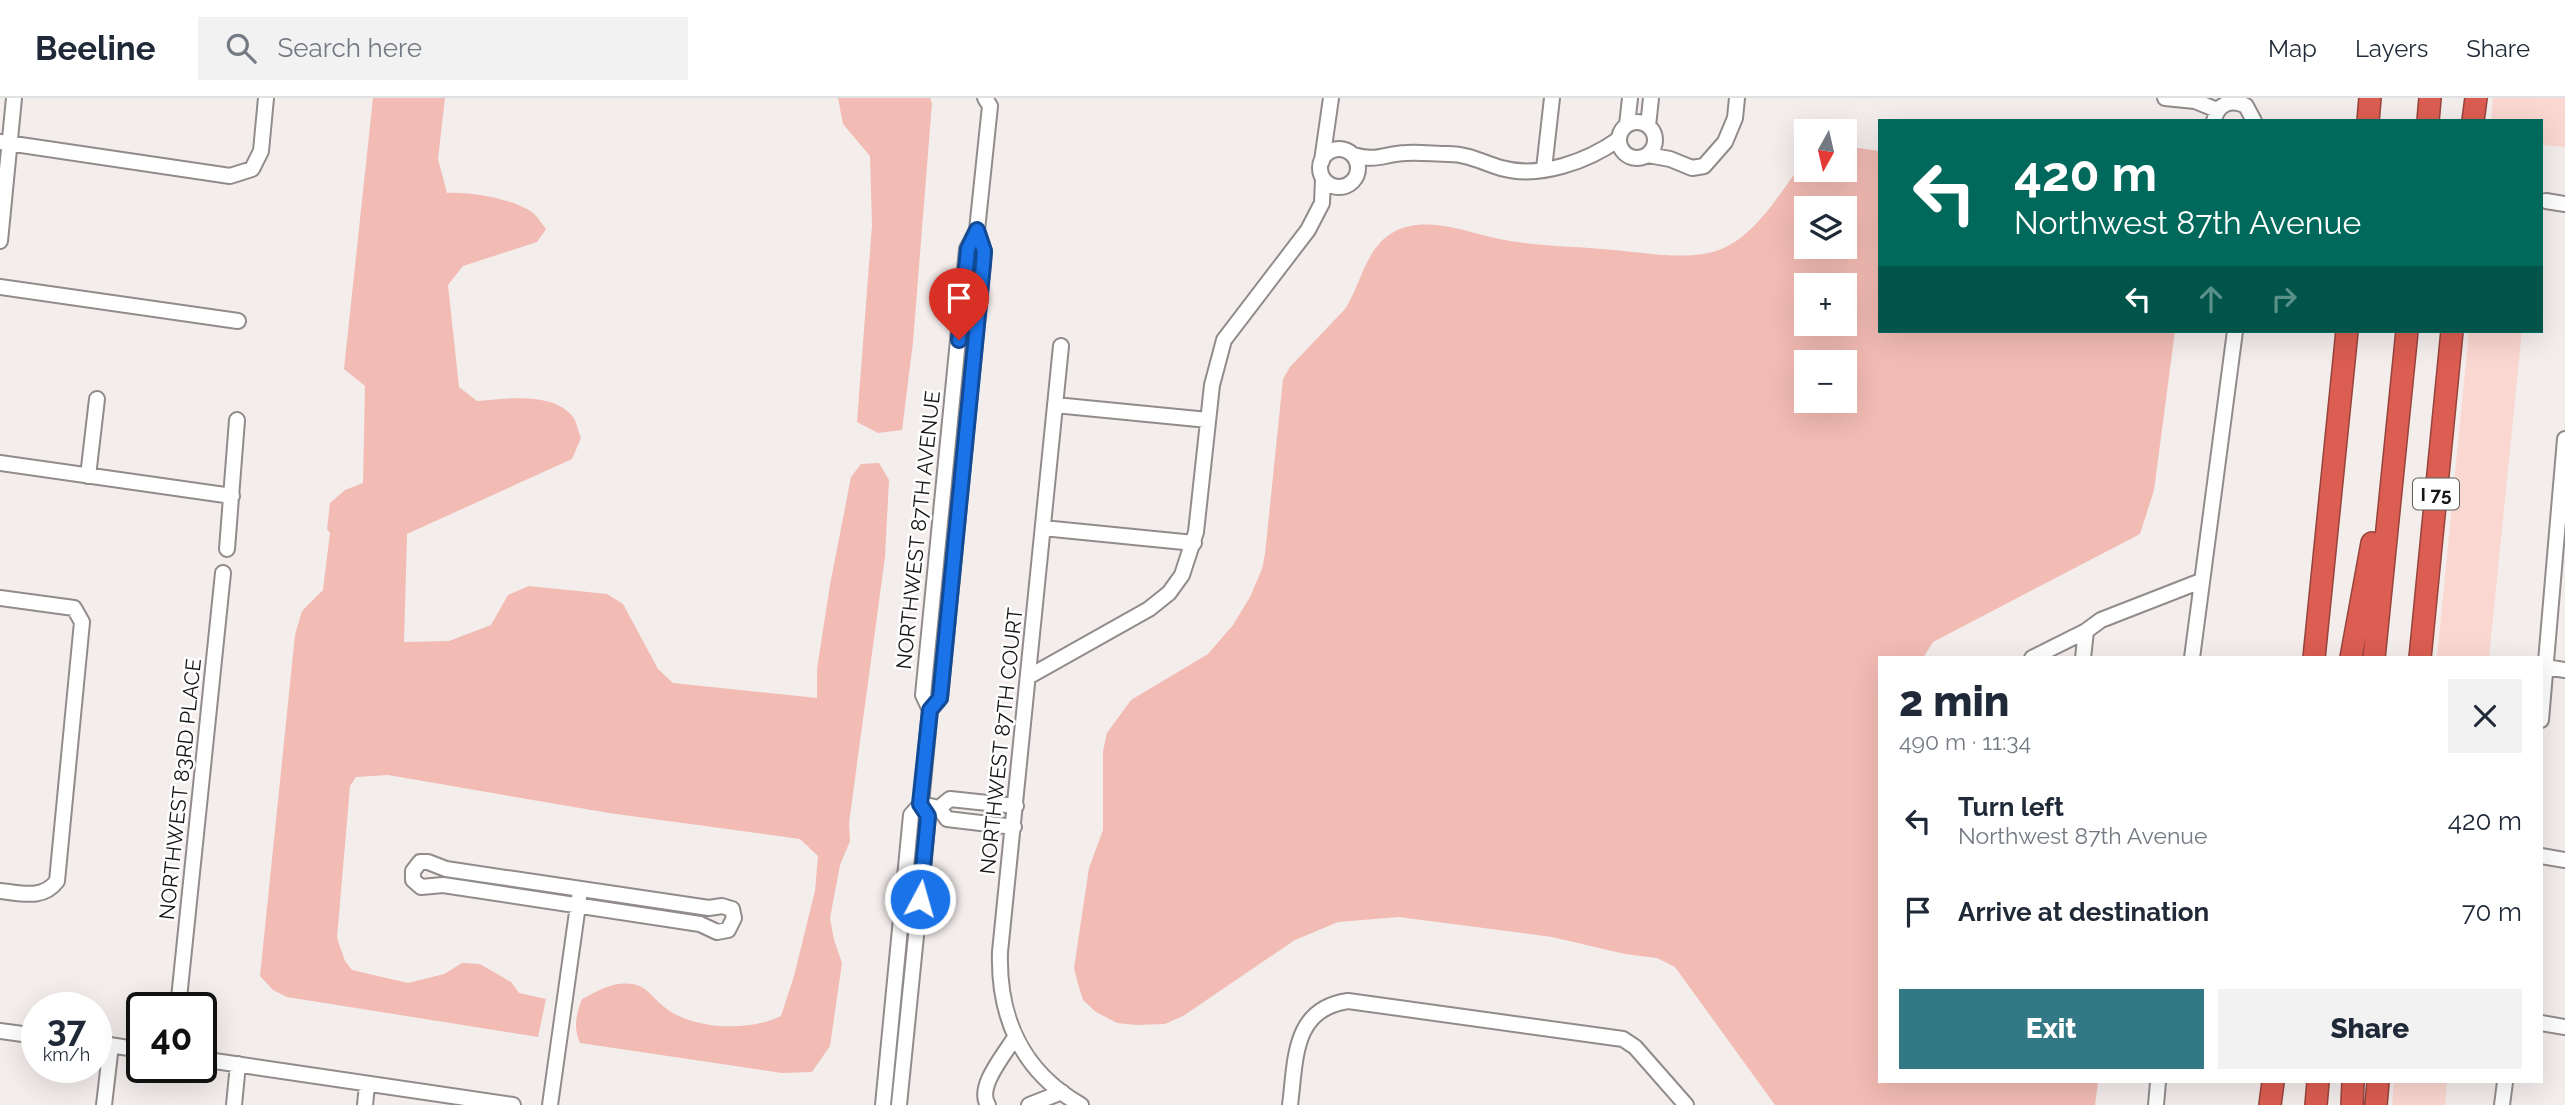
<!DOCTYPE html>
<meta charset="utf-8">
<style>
:root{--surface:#fff;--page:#f2f2f3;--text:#1f2937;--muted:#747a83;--line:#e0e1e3;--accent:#337985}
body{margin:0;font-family:Raleway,sans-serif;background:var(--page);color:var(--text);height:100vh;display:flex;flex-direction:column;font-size:26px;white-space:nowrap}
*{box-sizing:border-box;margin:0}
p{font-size:23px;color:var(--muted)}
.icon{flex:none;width:38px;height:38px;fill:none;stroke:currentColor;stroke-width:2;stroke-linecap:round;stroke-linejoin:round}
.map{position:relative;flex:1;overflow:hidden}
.details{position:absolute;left:1878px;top:558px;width:665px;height:427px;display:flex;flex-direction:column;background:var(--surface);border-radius:0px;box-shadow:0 7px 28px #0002}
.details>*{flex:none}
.top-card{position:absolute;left:1878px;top:21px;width:665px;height:214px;border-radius:0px;box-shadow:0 7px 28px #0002;background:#00695c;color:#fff;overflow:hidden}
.needle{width:46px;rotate:188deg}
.tools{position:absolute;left:1794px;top:21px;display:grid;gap:14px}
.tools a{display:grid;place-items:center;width:63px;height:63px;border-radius:0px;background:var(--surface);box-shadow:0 7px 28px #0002;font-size:35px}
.speed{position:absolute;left:21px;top:894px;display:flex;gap:14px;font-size:35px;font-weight:700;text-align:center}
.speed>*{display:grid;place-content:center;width:91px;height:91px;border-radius:50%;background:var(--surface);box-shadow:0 7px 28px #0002;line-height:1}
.speed small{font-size:18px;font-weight:400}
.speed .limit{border:4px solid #111;border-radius:10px;background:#fff;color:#111}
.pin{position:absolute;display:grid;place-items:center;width:60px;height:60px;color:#fff;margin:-72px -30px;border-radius:50% 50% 50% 0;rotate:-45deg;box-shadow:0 0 7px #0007}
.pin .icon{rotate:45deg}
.me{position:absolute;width:77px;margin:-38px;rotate:6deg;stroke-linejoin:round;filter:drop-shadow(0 0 5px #0008)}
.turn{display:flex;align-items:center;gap:24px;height:147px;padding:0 21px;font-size:32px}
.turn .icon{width:91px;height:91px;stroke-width:2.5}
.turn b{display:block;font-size:49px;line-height:60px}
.lanes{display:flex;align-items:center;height:66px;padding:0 21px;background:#0003;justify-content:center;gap:35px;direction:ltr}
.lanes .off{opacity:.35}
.round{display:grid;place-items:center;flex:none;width:74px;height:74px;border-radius:0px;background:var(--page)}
.summary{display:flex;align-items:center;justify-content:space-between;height:119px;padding:0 21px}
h1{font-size:42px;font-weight:800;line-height:52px}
.primary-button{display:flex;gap:14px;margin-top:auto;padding:14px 21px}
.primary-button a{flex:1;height:80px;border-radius:0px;background:var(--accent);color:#fff;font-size:28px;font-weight:800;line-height:80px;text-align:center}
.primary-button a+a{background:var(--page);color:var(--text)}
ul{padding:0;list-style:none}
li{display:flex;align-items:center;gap:21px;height:91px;padding:0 21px}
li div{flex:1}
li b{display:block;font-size:26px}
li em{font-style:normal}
header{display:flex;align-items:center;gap:42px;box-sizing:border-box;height:98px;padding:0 35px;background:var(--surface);border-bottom:2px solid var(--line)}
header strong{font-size:33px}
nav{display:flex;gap:38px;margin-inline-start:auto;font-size:24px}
.search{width:490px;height:63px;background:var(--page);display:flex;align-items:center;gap:18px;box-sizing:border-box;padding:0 24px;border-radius:0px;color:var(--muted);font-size:26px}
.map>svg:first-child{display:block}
</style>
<header>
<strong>Beeline</strong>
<div class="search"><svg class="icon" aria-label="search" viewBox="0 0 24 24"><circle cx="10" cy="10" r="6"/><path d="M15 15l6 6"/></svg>Search here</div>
<nav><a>Map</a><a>Layers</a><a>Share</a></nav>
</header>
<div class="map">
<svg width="2565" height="1007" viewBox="0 0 2565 1007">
<rect width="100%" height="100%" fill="#f3edec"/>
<path fill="#fbd7d1" d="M2493,0H2565V49L2541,47V23H2491Z
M2469,233H2522L2489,560H2437Z
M2394,984H2447L2445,1007H2392Z"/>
<path fill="#f2bbb3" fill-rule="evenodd" d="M373,0H445L438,61L447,95C470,93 513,101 532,114C537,118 542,126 546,131L537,144L463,168L448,187L459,289L477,303C504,301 553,293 573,319C577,324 578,334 581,340L572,361L407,436L404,544L449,543L491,527L508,497L529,488L607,496L623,506L658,571L673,585L817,600V571L830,487L851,379L861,366L879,365L889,382L885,459L849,725L850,743L840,767L830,820L834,842L842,865L830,948L812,974L782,975L580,945C573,929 576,917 582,901C599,892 614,883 633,886C646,888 653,900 663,908C691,932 749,934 781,918L794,878L815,793L818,758L800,741L609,715L388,677L356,679L350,688L337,840L345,863L352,872L408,885L444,876L462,865L480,866L511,884L519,895L546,901L538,939L287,899L273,892L260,878L295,537L302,513L323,492L330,435L327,431L330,405L345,392L363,385L365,288L344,271Z
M838,0H930L932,5L913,244L902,332L878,335L857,324L872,127L870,58L843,26Z
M1845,48L1879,53L1880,233H2175L2154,392L2140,436L1933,544L1923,560H1880V984H2098L2095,1007H1775L1675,869L1657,860L1625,856L1552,839L1399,819L1338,824L1295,842L1183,918L1165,926L1137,927L1117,925L1096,914L1083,902L1078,886L1074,870L1089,770L1103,732V653L1107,635L1131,602L1208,556L1233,527L1250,499L1262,471L1265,456L1283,281L1290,269L1345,211C1361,187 1365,151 1392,135C1422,117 1461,132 1491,139C1526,148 1566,148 1602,151C1636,153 1687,164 1719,152C1758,137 1782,91 1806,60V72H1844ZM1806,110H1844V149H1806ZM1806,187H1844V226H1806ZM1806,264H1844V303H1806Z"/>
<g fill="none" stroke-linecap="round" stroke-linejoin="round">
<g stroke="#918c8b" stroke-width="18">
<path id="minor" d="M2165,0L2195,3L2217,12
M2214,23C2217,6 2231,0 2246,8L2254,23
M1619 42a18 18 0 1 1 36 0a18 18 0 1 1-36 0Z
M1627,27L1630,0
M1648,28L1651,0
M0,44L230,78L252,71L261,53L266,0
M1320 70a19 19 0 1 1 38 0a19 19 0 1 1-38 0Z
M1353,57C1377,64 1383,56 1406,55C1420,54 1435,56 1449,56C1468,56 1484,65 1501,70C1540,81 1588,63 1619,41
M1648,57L1670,61L1692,70L1704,68L1725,44L1735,20L1737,0
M1322,63L1331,0
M1544,71L1552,0
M2546,103L2565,106
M0,143L14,0
M0,189L238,223
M1061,248L1000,854C998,919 1022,974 1081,1007
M1055,307L1208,322
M0,365L232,398
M88,378L97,301
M1043,430L1194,445
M227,451L237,322
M0,500L74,510L82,524L57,783C43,802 21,795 0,793
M2032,560L2086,533
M2083,560L2086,533L2101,522L2201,483
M2192,560L2235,233
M2546,569L2565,572
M1028,579L1149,511L1169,495L1182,477L1196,434L1212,287L1224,242L1308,132L1322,105L1323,81
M930,612L940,600L984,153L977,132
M2541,622L2565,341
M921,706L939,710L947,721L1014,729
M939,710L950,701L1016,708
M2541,758L2565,762
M420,764H428L446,771L709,810L722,808L732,811L734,820L728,832L717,834L700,826L443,787L421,789L413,782V773Z
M178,910L223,475
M2541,925L2565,929
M0,933L37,938
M96,945L142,952
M201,961L513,1007
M104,1007L111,947
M234,1007L238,966
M365,1007L367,987
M550,1007L579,800
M883,1007L911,717L921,706
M899,1007L928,718L921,706L930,612L923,597L967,151L977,132L990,8L985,0
M988,1007C976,989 1005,956 1015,939
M1029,1007L1062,994
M1290,1007C1296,962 1292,911 1348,903L1623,941L1635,949L1686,1007
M2156,1007L2158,984
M2502,1007L2505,984"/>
</g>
<g stroke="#97443c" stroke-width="24">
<path id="highway" d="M2368,23L2370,0
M2428,23L2430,0
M2473,23L2476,0
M2314,560L2347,233
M2351,560L2372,445
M2374,560L2407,233
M2420,560L2452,233
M2270,1007L2273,984
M2316,1007L2318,984
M2352,1007L2353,984
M2376,1007L2378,984"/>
</g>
<use href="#minor" stroke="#fff" stroke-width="14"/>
<use href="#highway" stroke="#dc5d51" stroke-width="21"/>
</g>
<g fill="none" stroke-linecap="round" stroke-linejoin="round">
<g stroke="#114b97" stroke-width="18">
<path id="route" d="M920,801L928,718L920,706L930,612L940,600L983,166L984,153L977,132L968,151L959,242"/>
</g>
<use href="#route" stroke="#1a73e8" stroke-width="12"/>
</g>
<g text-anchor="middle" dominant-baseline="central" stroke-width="5" stroke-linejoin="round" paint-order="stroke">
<rect fill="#fff" stroke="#5d5b5b" stroke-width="2" x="2413" y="380.5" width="46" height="31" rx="5"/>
<g font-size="19" font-weight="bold" fill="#171515">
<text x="2436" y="396">I 75</text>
</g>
<g font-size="21" fill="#171515" stroke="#fff">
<text transform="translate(918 432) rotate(-84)">NORTHWEST 87TH AVENUE</text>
<text transform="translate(1001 643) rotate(-84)">NORTHWEST 87TH COURT</text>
<text transform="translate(180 691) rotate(-84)">NORTHWEST 83RD PLACE</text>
</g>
</g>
</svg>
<div class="tools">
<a><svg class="needle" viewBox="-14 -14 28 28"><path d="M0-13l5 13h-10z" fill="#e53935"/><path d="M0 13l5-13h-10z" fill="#747a83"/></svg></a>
<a><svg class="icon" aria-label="layers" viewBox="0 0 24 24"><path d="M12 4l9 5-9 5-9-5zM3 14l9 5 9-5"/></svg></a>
<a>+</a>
<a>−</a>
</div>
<div class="speed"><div>37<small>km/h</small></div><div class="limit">40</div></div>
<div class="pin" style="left:959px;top:242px;background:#d93025"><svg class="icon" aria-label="arrive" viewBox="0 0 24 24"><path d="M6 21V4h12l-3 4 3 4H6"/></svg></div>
<svg class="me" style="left:920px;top:801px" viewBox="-20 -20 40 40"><circle r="17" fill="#1a73e8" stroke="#fff" stroke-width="3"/><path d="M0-11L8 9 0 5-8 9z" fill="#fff"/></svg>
<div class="top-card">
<div class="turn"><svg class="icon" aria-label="left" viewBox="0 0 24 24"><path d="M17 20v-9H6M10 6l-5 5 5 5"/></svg><div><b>420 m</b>Northwest 87th Avenue</div></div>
<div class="lanes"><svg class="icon" aria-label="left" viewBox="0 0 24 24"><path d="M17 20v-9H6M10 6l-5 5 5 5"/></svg><svg class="icon off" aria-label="ahead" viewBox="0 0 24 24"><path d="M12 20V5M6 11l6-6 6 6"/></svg><svg class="icon off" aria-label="right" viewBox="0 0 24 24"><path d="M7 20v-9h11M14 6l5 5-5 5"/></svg></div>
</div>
<section class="details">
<div class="summary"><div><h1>2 min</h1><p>490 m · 11:34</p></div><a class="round"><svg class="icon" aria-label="close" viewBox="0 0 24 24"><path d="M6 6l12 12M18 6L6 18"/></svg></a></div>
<ul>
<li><svg class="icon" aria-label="left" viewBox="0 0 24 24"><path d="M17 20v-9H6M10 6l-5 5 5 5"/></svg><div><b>Turn left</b><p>Northwest 87th Avenue</p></div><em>420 m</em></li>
<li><svg class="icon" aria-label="arrive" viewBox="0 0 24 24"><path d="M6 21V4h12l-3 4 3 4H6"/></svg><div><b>Arrive at destination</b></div><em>70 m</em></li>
</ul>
<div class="primary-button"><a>Exit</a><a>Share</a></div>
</section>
</div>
